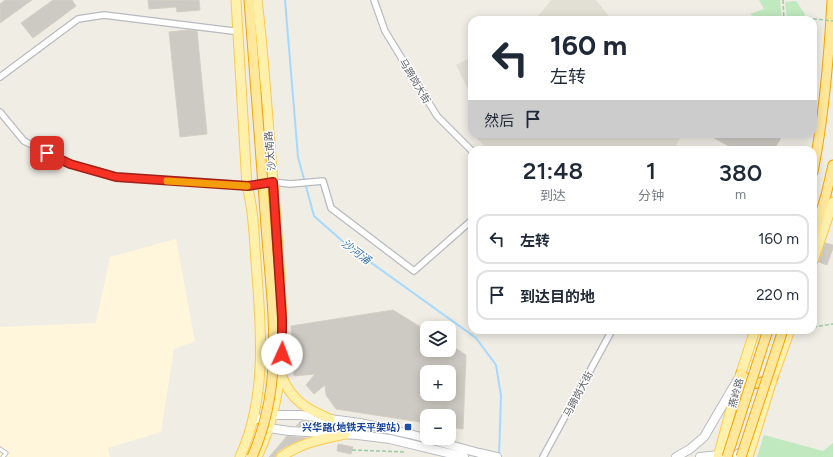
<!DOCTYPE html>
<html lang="zh">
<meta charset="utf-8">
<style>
:root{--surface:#fff;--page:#f6f6f7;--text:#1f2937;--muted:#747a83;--line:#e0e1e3}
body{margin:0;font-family:Figtree,"Noto Sans SC",sans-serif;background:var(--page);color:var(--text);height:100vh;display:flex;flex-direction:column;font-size:15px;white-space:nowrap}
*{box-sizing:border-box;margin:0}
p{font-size:13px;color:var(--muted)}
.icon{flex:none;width:22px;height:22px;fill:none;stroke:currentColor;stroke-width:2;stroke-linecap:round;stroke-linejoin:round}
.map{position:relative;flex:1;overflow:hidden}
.panel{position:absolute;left:468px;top:146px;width:349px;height:188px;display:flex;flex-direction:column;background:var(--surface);border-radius:12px;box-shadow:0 2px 10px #0003}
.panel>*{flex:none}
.hud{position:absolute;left:468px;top:16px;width:349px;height:122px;border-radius:12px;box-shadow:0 2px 10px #0003;background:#fff;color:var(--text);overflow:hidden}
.buttons{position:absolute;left:420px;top:321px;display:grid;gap:8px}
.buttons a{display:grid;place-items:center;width:36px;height:36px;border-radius:8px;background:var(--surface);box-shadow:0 2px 10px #0003;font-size:20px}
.pin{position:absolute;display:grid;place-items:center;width:34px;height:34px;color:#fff;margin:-17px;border-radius:8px;box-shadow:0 2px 6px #0006}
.me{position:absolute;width:44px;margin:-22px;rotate:2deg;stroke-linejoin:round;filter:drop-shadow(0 0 3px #0008)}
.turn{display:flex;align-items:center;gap:14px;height:84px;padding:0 16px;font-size:18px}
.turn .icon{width:52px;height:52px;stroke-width:2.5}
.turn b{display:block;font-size:28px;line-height:34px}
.then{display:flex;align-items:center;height:38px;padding:0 16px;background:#0003;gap:8px;font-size:15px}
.eta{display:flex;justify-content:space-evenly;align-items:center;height:68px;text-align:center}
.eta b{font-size:24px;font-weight:600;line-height:28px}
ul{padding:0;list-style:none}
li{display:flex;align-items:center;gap:12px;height:50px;margin:0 8px 6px;padding:0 8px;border:2px solid var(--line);border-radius:12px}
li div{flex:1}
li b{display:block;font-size:15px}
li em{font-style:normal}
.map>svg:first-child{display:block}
</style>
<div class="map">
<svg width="833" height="457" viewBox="0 0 833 457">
<rect width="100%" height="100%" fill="#f0ede5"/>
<path fill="#fff6db" d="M176,239L195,341L174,349L161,432L108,448L110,457H0V327L96,323L110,257Z"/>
<path fill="#e2dfd5" d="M551,0H596L612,20H535Z
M472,57V97L456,65Z
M473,134H682L674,150H488Z"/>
<path fill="#c0e9bf" d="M759,0H780L782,20H761L750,14L764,9Z
M796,1L805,14L804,20H787L785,2Z
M764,435L823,451L833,443V457H757Z"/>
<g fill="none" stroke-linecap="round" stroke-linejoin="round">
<path stroke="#a6d9ff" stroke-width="2" d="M285,0L298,157L314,216L348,246L476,338L496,365L501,396L499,456"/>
</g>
<path fill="#cdcac3" stroke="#d5cfc2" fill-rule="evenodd" d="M5,0H32L0,23V4Z
M53,0H72L76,6L33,38L21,23Z
M148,0H199L200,10L177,12L176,7L149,9Z
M188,30L197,31L207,134L180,137L169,32Z
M707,134H748L752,136L754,134H783L774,150H736Z
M825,243L833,245V248L827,265L819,262Z
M393,310L427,331V350H449V344L466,355L463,429L449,427V416H427V423L336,409L326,395L325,385L314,394L306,385L315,374L294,376L291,326ZM427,372H449V394H427Z
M301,421L311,422L317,427L296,426Z
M287,436L306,438L285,447L277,452L275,457H269Z
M338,444L353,447L351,454L337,451Z"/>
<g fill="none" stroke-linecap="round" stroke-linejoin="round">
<g stroke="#b7bbbf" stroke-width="5">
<path id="service" d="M0,449L6,453L3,457"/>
</g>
<g stroke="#b7bbbf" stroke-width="8">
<path id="minor" d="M374,0L385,31L437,116L472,151
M0,77L78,19L104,15L233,31
M0,112L24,141L70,164L116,177L247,186L273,182L290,184L323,181L331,208L414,271L472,220
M543,457L611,332V330"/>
</g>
<g stroke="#b8bcc2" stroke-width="10">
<path id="secondary" d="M253,420L273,415H300L360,423L410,434L479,453L497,457
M263,425L269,428L289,431L358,435L390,439L464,457
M676,457L690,449L704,437L738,379
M700,457L719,455
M732,457L747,449"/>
</g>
<g stroke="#fcca51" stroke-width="11">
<path id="primary" d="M236,0L247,186C254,211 254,237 256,262C261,326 268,396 240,457
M257,0C264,56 267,113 272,169C275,207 278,244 280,282C284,343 284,400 257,457
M813,261L833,202
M281,375C292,401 305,408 330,419
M281,457C300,443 322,439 345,434
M718,457L741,373L755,330
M748,457L773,377L790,330"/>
</g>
<g stroke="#f5a400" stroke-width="11">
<path id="trunk" d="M249,0L256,92
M813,172C824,116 829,58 832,0
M813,237L826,195L833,165
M741,373C752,389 759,384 773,377"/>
</g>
<path stroke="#97cba6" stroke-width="1.5" stroke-dasharray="4 2" stroke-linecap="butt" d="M783,0L784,20
M813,327L833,324
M352,450L406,452"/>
<use href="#service" stroke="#fff" stroke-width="3"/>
<use href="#minor" stroke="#fff" stroke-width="5.5"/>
<use href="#secondary" stroke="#fff" stroke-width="8"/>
<use href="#primary" stroke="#fff0ab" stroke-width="9"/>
<use href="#trunk" stroke="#ffe89c" stroke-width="9"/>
<g stroke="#f5a400" stroke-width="11" stroke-linecap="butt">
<path id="trunk-bridge" d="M252,457C284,385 273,315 267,239C263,190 260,141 256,92
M727,457L768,330
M741,457L783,330"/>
</g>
<path stroke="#97cba6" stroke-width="1.5" stroke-dasharray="4 2" stroke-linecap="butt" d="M807,18L833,21"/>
<use href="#trunk-bridge" stroke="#ffe89c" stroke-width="9"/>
</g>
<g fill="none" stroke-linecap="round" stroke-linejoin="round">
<g stroke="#a12017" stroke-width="10">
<path id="route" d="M47,153L70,164L116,177L248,186L273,182L282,318V354"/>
</g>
<use href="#route" stroke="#f73124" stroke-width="7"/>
<path stroke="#f59e0b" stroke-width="7" d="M167,181L247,186"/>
</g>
<rect fill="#1a4fb4" stroke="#fff" stroke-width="1.5" x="404" y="423" width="8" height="8" rx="2"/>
<g text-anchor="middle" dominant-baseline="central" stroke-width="3" stroke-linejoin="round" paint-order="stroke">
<g font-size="10" fill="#5c6166" stroke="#fff">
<text transform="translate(415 81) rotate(59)">马蹄岗大街</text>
<text transform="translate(270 151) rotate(-95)">沙太南路</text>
<text transform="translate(736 393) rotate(-75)">燕岭路</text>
<text transform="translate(578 394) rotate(-62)">马蹄岗大街</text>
</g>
<g font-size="10" font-weight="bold" fill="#164399" stroke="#fff" text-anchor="end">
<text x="400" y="427">兴华路(地铁天平架站)</text>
</g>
<g font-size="11" font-style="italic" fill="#3774b1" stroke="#fff">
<text transform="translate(356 252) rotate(37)">沙河涌</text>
</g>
</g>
</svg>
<div class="buttons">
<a><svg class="icon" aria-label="layers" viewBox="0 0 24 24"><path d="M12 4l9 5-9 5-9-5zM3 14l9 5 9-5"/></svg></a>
<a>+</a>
<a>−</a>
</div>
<div class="pin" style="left:47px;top:153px;background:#d93025"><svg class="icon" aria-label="arrive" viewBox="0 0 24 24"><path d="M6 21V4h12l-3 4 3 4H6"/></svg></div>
<svg class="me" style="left:282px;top:354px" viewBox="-20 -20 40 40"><circle r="19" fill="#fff"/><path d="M0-13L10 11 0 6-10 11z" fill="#f73124"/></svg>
<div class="hud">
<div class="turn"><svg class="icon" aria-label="left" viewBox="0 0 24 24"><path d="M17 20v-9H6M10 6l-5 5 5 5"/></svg><div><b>160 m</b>左转</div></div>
<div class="then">然后<svg class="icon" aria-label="arrive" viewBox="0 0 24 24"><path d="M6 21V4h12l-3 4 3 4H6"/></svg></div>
</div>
<section class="panel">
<div class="eta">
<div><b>21:48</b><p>到达</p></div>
<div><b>1</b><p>分钟</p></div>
<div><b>380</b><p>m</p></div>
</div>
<ul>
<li><svg class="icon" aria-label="left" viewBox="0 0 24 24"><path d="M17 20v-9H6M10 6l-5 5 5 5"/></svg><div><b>左转</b></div><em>160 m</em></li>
<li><svg class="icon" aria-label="arrive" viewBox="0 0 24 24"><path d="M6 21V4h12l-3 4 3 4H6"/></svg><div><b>到达目的地</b></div><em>220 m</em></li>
</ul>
</section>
</div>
